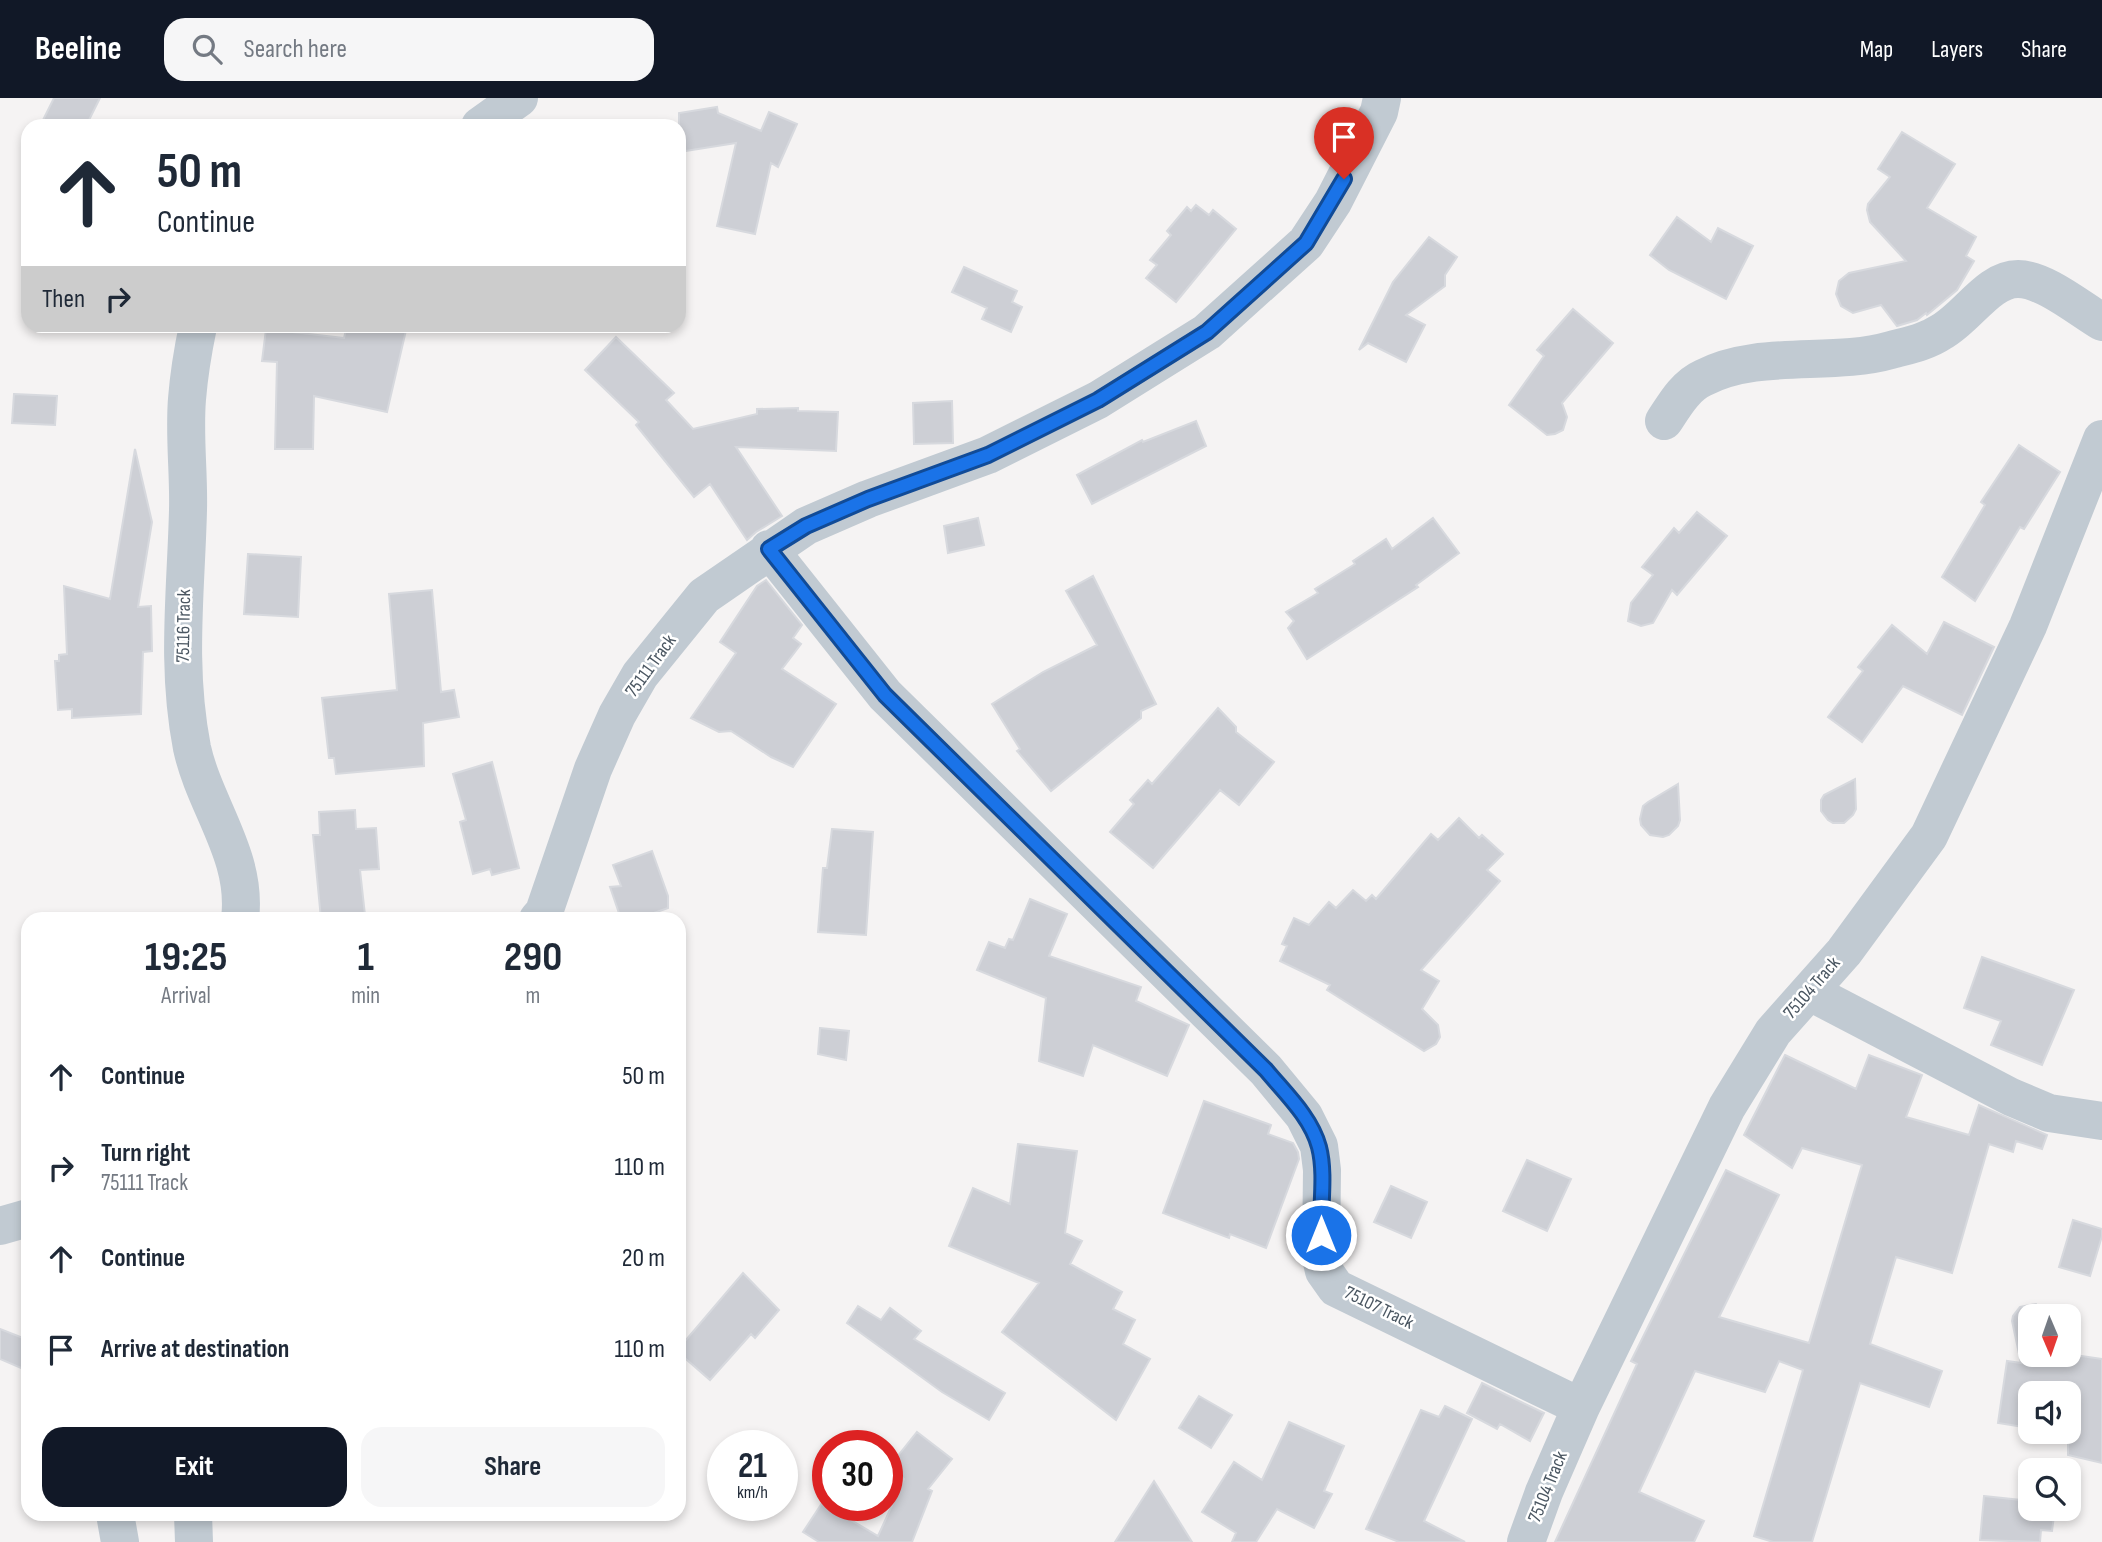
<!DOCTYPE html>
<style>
:root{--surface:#fff;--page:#f6f6f7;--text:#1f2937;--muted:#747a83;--accent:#111827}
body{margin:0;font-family:"Sofia Sans Condensed",sans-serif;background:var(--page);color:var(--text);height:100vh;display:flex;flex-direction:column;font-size:26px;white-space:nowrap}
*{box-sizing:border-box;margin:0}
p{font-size:23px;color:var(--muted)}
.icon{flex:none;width:38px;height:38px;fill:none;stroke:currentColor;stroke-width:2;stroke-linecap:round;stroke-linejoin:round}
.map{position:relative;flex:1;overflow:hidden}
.panel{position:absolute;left:21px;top:814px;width:665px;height:609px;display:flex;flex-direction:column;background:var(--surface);border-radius:21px;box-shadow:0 4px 10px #0003}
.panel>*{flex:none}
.banner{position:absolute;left:21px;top:21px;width:665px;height:214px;border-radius:21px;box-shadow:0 4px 10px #0003;background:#fff;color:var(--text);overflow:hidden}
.needle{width:46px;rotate:178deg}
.fabs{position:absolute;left:2018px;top:1206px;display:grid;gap:14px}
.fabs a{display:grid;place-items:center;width:63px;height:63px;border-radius:14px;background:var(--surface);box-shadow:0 4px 10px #0003;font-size:35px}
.speed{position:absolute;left:707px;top:1332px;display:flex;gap:14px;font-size:35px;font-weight:700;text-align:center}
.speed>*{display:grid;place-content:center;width:91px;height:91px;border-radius:50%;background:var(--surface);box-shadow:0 4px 10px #0003;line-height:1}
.speed small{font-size:18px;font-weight:400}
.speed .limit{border:10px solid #d22;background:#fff;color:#111}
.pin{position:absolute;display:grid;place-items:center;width:60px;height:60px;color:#fff;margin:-72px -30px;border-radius:50% 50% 50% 0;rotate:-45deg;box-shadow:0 0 7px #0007}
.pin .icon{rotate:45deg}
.me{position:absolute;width:77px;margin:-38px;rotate:0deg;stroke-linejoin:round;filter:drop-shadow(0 0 5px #0008)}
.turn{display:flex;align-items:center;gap:24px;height:147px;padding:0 21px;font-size:32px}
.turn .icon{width:91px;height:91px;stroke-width:2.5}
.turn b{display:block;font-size:49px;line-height:60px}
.then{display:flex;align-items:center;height:66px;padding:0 21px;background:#0003;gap:14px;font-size:26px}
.eta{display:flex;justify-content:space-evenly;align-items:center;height:119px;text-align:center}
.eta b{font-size:42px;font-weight:700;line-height:49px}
.primary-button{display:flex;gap:14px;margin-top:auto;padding:14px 21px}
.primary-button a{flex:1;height:80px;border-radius:21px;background:var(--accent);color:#fff;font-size:28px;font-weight:700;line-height:80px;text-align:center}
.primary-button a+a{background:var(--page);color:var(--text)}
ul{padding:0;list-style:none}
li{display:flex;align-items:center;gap:21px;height:91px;padding:0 21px}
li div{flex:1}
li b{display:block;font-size:26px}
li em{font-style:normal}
header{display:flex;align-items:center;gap:42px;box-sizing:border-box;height:98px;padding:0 35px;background:var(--accent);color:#fff}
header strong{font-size:33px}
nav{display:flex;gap:38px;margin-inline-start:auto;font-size:24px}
.search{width:490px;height:63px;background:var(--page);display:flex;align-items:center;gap:18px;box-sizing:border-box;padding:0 24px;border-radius:21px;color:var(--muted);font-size:26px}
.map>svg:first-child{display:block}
</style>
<header>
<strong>Beeline</strong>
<div class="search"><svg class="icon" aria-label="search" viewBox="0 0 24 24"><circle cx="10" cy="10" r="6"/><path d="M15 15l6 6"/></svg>Search here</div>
<nav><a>Map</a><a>Layers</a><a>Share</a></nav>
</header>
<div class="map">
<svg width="2102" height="1444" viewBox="0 0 2102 1444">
<rect width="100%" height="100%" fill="#f5f3f3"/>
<path fill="#cdcfd5" stroke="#d7d9de" stroke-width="2" d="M54,0H100L86,28H40Z
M717,9L718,15L761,33L769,14L797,26L778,69L771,65L755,136L717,128L736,45L679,54V15Z
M1902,34L1955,66L1927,110L1976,139L1966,158L1974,163L1957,192L1927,217L1926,215L1917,222L1897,228L1881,207L1853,215L1841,208L1836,196L1839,183L1849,175L1906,163L1870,124L1867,112L1868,106L1890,79L1878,71Z
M1196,107L1209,117L1213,112L1236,131L1176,204L1146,180L1157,167L1150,162L1171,137L1167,133L1187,109L1191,113Z
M1677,119L1711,144L1718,130L1753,148L1726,201L1669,172L1650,157Z
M1429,139L1457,159L1445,177V188L1406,217L1425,227L1406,264L1368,245L1359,252L1393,184Z
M964,169L1017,193L1012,204L1022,209L1011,234L982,221L987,210L952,194Z
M1573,211L1613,245L1562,305L1567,319L1563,332L1555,336L1547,337L1509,307L1544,258L1537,252Z
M347,228H407L387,314L314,298L313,351H275L277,264L262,263L266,231L344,240Z
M616,239L674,295L666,302L693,331L757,316V311L798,310V313L838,314L836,353L736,349L782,418L756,434L747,442L710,386L694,399L636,327L639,324L585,272Z
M14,296L57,298L55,327L12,325Z
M952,303L953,345L914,346L913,305Z
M1196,323L1206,348L1092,406L1077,377L1142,342L1143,344Z
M2019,347L2060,374L2024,431L2020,429L1975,503L1942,479L1985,407L1981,404Z
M135,351L152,424L138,509L151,508L152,553L143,554L141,616L72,620V611L58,612L55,563H59V557L67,556L64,488L110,501Z
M1697,414L1727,438L1677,497L1672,492L1653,525L1641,528L1628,523L1631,505L1653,477L1642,469L1674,430L1679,435Z
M978,420L984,447L948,455L944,428Z
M1433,420L1459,455L1416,487L1418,489L1307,561L1288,530L1294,523L1286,514L1318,495L1315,491L1355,466L1353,463L1386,441L1392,451Z
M248,456L301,459L298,519L244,516Z
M1093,478L1156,606L1141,613V620L1051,693L1017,653L1020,651L992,606L1043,574L1097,547L1066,493Z
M766,482L802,527L793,540L801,546L782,571L836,606L793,669L771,659L731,633L719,634L691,620L736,555L720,544L757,488Z
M432,492L441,594L454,592L459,619L423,625L424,668L336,676L334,660H329L322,600L397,592L389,496Z
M1944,524L1994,549L1962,617L1903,588L1862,644L1828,619L1863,573L1858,569L1892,527L1927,556Z
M1218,610L1236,629V634L1274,664L1239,707L1220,692L1153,770L1110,734L1134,706L1130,702L1148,682L1152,686Z
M492,664L519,770L492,777L490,771L473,776L460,724L466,722L453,676Z
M1855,681L1856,711L1853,717L1844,725H1833L1828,722L1821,713V702L1824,697Z
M1678,686L1680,722L1678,728L1669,737L1663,739L1650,737L1641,727L1640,721L1643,708L1648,704Z
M355,712L356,731L376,730L379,771L360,772L365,817L321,821L313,737H320L319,714Z
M1459,720L1479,740L1482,737L1503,756L1487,772L1500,783L1421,872L1439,883L1422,911L1438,927L1440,939L1436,946L1424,953L1327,892L1330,887L1280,863L1287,848L1282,846L1294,820L1309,827L1329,804L1336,810L1353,792L1366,803L1372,797L1376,801L1431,736L1438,742Z
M832,731L873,734L866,837L818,834L823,770H827Z
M652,753L668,798V810L637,821H621L610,789L621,788L613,767Z
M1030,801L1067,816L1049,858L1141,889L1136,903L1189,927L1167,978L1093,947L1083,978L1039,963L1046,900L977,872L989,844L1005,850L1009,841L1013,842Z
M1982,859L2074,892L2042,967L1991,947L2001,923L1964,910Z
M820,930L849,933L846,962L818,956Z
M1785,957L1856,991L1869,957L1922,977L1906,1019L1969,1037L1979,1007L2047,1037L2042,1051L2016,1043L2013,1054L1989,1046L1952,1175L1896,1159L1870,1246L1942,1273L1929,1309L1860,1285L1812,1444H1773L1754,1438L1803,1272L1779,1263L1765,1294L1695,1273L1639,1394L1704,1423L1694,1444H1555L1637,1266L1631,1263L1726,1072L1779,1097L1719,1219L1809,1245L1862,1067L1802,1050L1792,1070L1744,1037Z
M1204,1003L1271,1027L1268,1036L1293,1045L1298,1054L1299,1061L1266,1150L1230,1136L1229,1140L1163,1115Z
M1018,1046L1077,1053L1065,1135L1082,1143L1070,1166L1122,1194L1113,1211L1135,1222L1123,1246L1150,1261L1116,1322L1002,1234L1039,1185L949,1148L973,1090L1010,1106Z
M1527,1062L1571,1081L1547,1133L1503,1113Z
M1391,1088L1427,1104L1411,1140L1374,1124Z
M2073,1122L2102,1131V1138L2090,1178L2059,1169Z
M743,1175L779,1212L755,1240L751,1236L710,1282L679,1255V1250Z
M2036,1206L2044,1218H2030V1256H2068L2102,1261V1365L2068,1357V1336L2052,1334H2068V1295H2030V1330L1998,1325L2007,1263L2021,1265L2012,1223L2013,1218L2020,1209Z
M858,1208L881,1222L890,1210L921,1233L914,1241L1005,1295L989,1322L942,1294L847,1225Z
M0,1231L28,1242V1273L0,1261Z
M1482,1285L1544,1315L1530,1343L1500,1326L1497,1331L1467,1315Z
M1199,1298L1232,1317L1211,1350L1179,1330Z
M1445,1308L1472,1321L1424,1423L1465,1444H1399L1366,1431L1421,1312L1439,1319Z
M1289,1324L1344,1348L1324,1393L1332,1396L1314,1430L1277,1411L1256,1444H1232L1236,1435L1202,1414L1234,1364L1262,1382Z
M917,1334L952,1361L928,1391L932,1393L912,1444H819L803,1434L822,1405L878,1438L904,1381L889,1369Z
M1154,1383L1192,1444H1115Z
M1984,1398L2030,1403V1410H2055L2052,1433L2041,1432L2040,1444L1980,1442Z"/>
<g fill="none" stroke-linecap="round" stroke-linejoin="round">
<path stroke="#c1cad2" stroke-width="38" d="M480,28L519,0
M198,228C193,252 189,276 187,301C184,338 189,375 188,412C186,493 176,568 192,650C205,709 248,758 240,821
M1664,323C1674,308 1685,288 1703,280C1758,251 1832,269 1891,252C1909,247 1926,244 1941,234C1968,219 1988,181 2018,181C2044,181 2080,211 2102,224
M769,451L885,597L1266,972L1304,1018L1319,1048L1322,1072L1321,1160L1324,1173L1336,1190L1581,1309
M538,821L544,814L593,671L617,617L640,577L704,498L806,428L868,401L988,357L1098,302L1207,234L1306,145L1333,104L1379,14L1382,0
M1810,894L2011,999L2049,1015L2102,1023
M0,1128L28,1120
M115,1416L120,1444
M193,1416L194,1444
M1526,1444L1544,1394L1581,1309L1727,1009L1773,934L1844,854L1929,738L2028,528L2102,341"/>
</g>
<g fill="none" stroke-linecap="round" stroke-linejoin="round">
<g stroke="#114b97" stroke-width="18">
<path id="route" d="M1321,1137C1320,1109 1326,1076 1319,1049C1311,1019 1285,995 1266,972L885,597L769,451L806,428L868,401L988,357L1098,302L1207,234L1306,145L1344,81"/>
</g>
<use href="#route" stroke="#1a73e8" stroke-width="12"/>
</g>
<g text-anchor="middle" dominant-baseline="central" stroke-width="5" stroke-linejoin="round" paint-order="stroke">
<g font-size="19" fill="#4a5661" stroke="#fff">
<text transform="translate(184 528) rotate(-89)">75116 Track</text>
<text transform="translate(651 568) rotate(-54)">75111 Track</text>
<text transform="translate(1812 890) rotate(-49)">75104 Track</text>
<text transform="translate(1379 1210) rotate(26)">75107 Track</text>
<text transform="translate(1548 1389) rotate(-68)">75104 Track</text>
</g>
</g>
</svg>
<div class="fabs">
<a><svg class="needle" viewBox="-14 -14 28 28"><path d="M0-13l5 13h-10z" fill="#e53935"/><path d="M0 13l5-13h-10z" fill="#747a83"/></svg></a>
<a><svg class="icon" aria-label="sound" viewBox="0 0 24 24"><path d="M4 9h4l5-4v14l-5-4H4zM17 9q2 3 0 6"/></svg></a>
<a><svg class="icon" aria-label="search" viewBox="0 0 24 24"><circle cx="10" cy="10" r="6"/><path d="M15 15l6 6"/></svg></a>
</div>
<div class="speed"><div>21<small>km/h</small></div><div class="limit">30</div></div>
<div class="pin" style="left:1344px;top:81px;background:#d93025"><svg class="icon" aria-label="arrive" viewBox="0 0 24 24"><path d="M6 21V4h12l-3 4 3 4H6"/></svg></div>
<svg class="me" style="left:1321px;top:1137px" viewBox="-20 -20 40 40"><circle r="17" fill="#1a73e8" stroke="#fff" stroke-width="3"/><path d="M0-11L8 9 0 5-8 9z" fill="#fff"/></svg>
<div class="banner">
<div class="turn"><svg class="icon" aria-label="ahead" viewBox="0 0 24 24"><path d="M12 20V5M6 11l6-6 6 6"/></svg><div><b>50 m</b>Continue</div></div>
<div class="then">Then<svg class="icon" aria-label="right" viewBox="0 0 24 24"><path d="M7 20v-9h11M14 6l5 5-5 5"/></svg></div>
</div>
<section class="panel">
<div class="eta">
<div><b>19:25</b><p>Arrival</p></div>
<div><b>1</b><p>min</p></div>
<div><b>290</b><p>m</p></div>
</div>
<ul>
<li><svg class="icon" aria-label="ahead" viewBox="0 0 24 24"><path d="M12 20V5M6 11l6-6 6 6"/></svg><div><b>Continue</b></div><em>50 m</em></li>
<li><svg class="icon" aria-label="right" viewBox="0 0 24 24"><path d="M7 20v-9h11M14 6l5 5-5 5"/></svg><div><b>Turn right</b><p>75111 Track</p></div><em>110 m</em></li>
<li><svg class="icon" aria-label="ahead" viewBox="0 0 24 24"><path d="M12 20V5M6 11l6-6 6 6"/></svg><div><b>Continue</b></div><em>20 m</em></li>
<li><svg class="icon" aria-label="arrive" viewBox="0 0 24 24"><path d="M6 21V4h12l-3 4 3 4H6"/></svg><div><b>Arrive at destination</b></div><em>110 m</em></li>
</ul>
<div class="primary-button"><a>Exit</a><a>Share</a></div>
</section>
</div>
